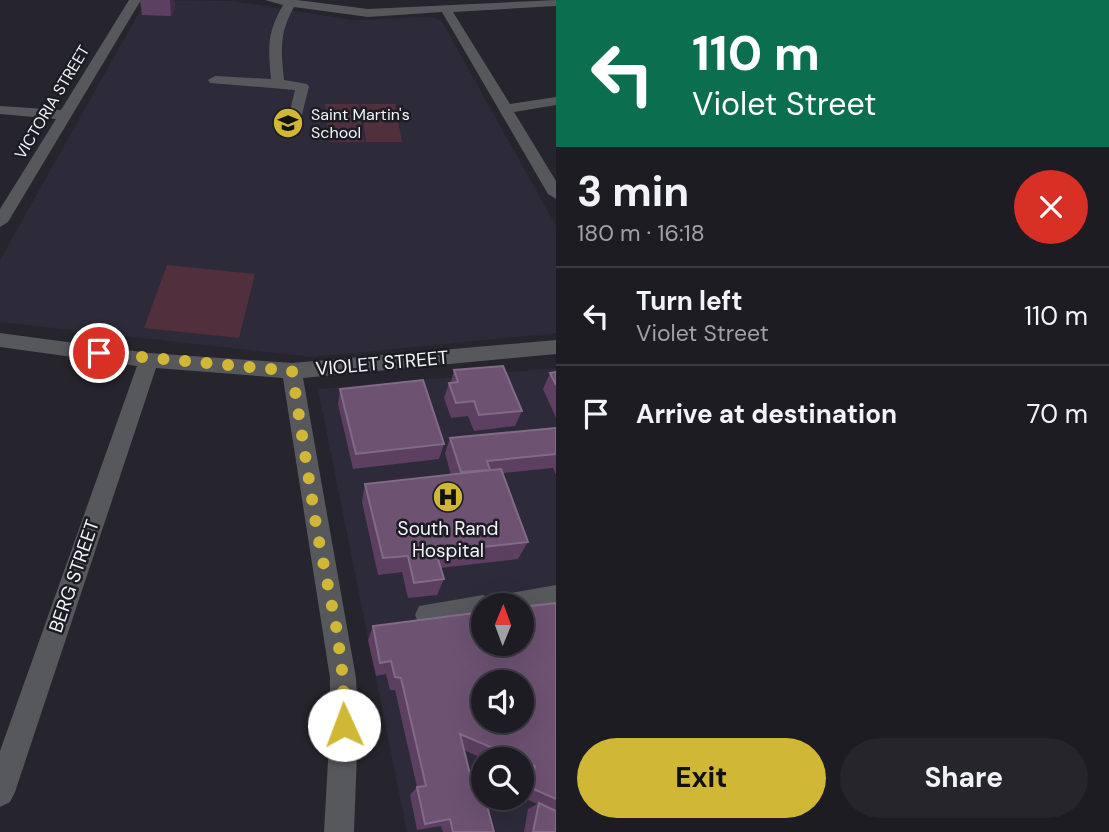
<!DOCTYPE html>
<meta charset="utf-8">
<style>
:root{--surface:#1c1c22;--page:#25252a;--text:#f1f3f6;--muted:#a0a1a5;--line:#3a3a40;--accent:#d0b736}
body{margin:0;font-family:"DM Sans",sans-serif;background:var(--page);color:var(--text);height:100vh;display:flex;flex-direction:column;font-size:26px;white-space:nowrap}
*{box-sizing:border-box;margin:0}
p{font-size:23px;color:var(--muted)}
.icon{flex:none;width:38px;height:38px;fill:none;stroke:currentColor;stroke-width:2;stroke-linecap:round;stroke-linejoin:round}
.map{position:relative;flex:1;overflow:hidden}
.drawer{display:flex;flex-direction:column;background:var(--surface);width:553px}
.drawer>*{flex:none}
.hud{background:#0b6e4f;color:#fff;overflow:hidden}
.needle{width:46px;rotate:1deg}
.tools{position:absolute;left:471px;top:593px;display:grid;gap:14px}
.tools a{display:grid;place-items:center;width:63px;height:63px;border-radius:50%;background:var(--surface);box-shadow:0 7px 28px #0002,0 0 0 2px var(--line);font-size:35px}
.pin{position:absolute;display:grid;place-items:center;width:60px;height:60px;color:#fff;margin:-30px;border:4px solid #fff;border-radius:50%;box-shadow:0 2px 7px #0007}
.me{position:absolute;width:77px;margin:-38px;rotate:358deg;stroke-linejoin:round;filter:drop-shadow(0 0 5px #0008)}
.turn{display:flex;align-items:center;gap:24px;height:147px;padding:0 21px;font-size:32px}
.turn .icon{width:91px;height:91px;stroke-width:2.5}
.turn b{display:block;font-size:49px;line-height:60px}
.round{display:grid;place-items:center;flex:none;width:74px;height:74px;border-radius:37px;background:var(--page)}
.head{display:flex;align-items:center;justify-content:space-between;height:119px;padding:0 21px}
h1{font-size:42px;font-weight:700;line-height:52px}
.action{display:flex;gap:14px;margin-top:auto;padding:14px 21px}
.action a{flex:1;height:80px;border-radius:42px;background:var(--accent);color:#111;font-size:28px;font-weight:700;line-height:80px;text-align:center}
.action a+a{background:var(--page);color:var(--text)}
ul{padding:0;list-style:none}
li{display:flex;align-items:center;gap:21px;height:98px;padding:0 21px;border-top:2px solid var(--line)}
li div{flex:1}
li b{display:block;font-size:26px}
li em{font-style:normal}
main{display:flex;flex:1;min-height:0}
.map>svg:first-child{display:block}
</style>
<main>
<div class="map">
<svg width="556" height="832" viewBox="0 0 556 832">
<rect width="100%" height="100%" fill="#26252d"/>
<path fill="#2d2b39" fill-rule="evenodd" d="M146,0L232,1L352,20L431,17L441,20L556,226V333L312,357L0,322V260Z
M556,368V832H407L318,389ZM483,606H522V644H483ZM483,682H522V721H483ZM483,760H522V798H483Z"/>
<path fill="#522f3c" d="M325,104H359L364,142H329Z
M361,104H395L402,142H366Z
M167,265L255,274L239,338L144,328Z"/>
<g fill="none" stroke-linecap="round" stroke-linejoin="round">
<path fill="#56585c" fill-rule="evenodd" d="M129,0H141L8,222L0,227V209L56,119L0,114V106L61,110Z
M265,0H297L368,9L556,0V6L453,12L510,104L556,97V105L514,112L556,181V199L548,194L442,12L368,17L294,7C279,33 281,51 284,80L307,84L309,87L299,126L294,127L287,123L295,90L210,83L208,80L215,76L271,79C268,47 267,33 283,5Z
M0,333L149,353L292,363L556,340V354L303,378L356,678L358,725L354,832H324L330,725V678L283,378L156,368L15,792L10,802L0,807V751L137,366L0,347Z
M556,585V609L522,614V606H483V619L428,627L419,624L415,615L419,606L483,595L488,597Z"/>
</g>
<path fill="#5d3f61" d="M140,0H174L175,8L171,16L142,15Z
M454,370L522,411L515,426L474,431L468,416L451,418L444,398L449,383L451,382Z
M556,372V418L543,389L550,373Z
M340,389L444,444L439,459L353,469L338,404Z
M556,428V475L553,468L503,473L528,542L518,559L440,568L444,579L437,595L408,598L402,572L378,575L362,502L365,484L451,475L445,453L450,438Z
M556,603V832H524L528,809L537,804L522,797V760H486L464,750L471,778L494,832H443L441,826L417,830L410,795L417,787L395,690H390L386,674L376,676L368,640L373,626Z"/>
<path fill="#402c46" d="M170,0H174L175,8L171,16Z"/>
<path fill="#6d5272" stroke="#826b87" stroke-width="2" fill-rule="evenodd" d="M503,366L522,411L479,415L474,401L456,403L449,383L458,382L454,370Z
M556,372V385L550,373Z
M423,380L444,444L356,454L340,389Z
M556,428V454L487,461L490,470L461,472L450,438Z
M501,469L528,542L436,552L444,579L414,583L408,556L383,558L365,484Z
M556,603V799L531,788L535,766L460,734L471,778L479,777L483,791V798H485L494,832H453L450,819L425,824L417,787L426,786L401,678L395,677L391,661L380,663L373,626L483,612V644H522V607ZM483,682H522V721H483Z
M539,803L556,811V832H533Z"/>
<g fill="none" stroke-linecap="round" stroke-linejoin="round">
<path stroke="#d0b736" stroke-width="12" stroke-dasharray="0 21.6" d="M99,353L292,371L317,531L337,631L343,678L344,725"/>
</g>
<defs>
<g id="school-disc" transform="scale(1.575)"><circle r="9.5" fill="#d0b736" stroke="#1c1c23"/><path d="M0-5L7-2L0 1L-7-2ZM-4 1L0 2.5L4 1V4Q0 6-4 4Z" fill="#111"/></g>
<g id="hospital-disc" transform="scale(1.575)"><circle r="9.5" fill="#d0b736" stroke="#1c1c23"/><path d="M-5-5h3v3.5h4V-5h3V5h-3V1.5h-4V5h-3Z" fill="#111"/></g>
</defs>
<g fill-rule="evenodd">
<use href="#school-disc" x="288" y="123"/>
<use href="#hospital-disc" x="448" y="497"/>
</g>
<g text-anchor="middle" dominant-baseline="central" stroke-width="5" stroke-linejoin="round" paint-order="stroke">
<g font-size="16" fill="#f3f3f9" stroke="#1c1c23">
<text transform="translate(52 102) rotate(-59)">VICTORIA STREET</text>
</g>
<g font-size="16" fill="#f3f3f9" stroke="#1c1c23" text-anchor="start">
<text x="311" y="114">Saint Martin's<tspan x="311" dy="18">School</tspan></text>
</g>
<g font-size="19" fill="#f3f3f9" stroke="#1c1c23">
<text transform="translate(382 363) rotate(-5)">VIOLET STREET</text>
<text transform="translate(74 576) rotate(-71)">BERG STREET</text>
</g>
<g font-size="19" fill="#f3f3f9" stroke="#1c1c23">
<text x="448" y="528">South Rand<tspan x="448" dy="22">Hospital</tspan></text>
</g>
</g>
</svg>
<div class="tools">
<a><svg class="needle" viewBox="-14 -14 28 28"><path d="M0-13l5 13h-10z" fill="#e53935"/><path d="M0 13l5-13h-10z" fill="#a0a1a5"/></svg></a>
<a><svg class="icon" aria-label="sound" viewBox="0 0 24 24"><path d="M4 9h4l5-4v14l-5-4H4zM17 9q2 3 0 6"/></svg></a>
<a><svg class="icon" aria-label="search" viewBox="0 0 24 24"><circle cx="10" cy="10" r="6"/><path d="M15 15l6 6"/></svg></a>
</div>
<div class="pin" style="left:99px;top:353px;background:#d93025"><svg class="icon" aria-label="arrive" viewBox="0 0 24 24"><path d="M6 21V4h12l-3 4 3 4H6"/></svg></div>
<svg class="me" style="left:344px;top:725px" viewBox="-20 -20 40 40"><circle r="19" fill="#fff"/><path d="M0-13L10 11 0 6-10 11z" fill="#d0b736"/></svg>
</div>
<section class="drawer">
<div class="hud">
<div class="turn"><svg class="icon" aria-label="left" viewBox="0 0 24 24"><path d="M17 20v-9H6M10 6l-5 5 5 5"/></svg><div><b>110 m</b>Violet Street</div></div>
</div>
<div class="head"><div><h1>3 min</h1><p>180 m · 16:18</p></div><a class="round" style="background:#d93025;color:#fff"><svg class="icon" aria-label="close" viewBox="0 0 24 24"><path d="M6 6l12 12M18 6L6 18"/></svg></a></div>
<ul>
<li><svg class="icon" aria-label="left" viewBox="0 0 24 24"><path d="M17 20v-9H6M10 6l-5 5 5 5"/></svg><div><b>Turn left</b><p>Violet Street</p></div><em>110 m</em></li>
<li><svg class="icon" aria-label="arrive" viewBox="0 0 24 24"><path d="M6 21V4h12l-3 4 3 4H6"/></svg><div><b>Arrive at destination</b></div><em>70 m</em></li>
</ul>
<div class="action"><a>Exit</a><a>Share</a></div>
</section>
</main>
